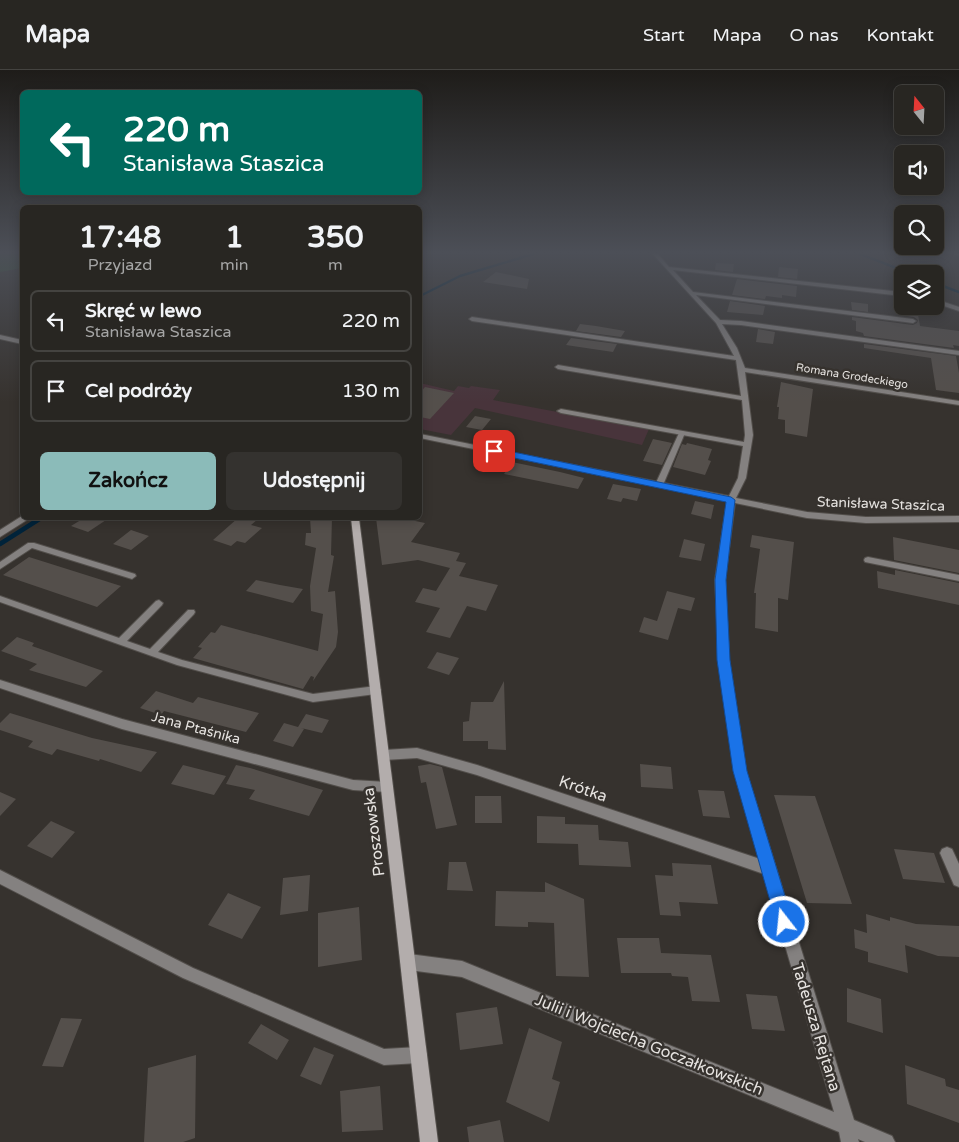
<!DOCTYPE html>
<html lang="pl">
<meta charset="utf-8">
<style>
:root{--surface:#282622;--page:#34322f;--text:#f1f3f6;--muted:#a5a5a5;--line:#444340;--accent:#8bbbb9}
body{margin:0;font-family:"Varela Round",sans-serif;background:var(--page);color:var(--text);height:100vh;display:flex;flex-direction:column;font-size:19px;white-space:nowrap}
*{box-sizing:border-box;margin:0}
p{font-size:16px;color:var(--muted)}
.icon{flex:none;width:28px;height:28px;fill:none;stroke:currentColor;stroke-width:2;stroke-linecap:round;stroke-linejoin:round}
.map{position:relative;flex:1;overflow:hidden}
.details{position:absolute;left:20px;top:135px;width:402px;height:315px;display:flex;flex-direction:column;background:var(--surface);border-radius:8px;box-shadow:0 2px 12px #0003,0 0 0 1px var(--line)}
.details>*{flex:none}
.guide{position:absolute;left:20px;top:20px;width:402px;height:105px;border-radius:8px;box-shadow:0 2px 12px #0003,0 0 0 1px var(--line);background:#00695c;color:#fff;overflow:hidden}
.needle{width:32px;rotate:342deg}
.fabs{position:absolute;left:894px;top:15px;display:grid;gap:10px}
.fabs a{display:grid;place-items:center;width:50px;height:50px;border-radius:8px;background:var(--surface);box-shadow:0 2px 12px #0003,0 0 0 1px var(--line);font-size:25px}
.pin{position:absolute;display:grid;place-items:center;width:42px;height:42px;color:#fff;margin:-21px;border-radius:10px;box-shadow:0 2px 8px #0006}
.me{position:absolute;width:55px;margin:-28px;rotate:344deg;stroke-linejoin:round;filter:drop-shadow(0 0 4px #0008)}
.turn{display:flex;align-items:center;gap:18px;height:105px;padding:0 20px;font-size:22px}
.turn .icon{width:65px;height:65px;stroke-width:2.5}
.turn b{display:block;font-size:35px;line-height:42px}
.eta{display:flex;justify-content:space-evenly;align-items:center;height:85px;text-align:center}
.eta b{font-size:30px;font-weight:700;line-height:35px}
.cta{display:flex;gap:10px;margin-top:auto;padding:10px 20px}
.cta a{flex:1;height:58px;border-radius:8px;background:var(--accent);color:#111;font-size:20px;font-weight:700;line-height:58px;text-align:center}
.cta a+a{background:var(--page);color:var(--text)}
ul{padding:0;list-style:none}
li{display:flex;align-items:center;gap:15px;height:62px;margin:0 10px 8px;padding:0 10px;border:2px solid var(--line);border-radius:8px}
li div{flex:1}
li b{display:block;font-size:19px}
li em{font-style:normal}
header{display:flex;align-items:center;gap:30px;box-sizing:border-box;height:70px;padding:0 25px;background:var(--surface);border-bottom:1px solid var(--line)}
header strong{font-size:24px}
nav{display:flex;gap:28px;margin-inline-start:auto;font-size:18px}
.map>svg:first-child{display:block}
</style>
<header>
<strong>Mapa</strong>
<nav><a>Start</a><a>Mapa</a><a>O nas</a><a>Kontakt</a></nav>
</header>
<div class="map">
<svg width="959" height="1072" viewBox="0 0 959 1072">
<rect width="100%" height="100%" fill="#36322e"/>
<path fill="#48343b" d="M420,313L454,321L458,316L469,318L471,316L500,320L493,330L649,359L642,375L475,338L451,365L420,359Z"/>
<path fill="#305533" d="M0,182H22V198L0,202Z"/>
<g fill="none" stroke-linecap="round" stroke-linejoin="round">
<path stroke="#00233a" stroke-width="2.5" d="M855,182L912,204
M935,213L959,222
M420,226L460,206L540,182"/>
<path stroke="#00233a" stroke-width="4.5" d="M0,474L41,448"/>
</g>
<path fill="#544f4b" d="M716,193L734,194L733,202L715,200Z
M779,197L798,199L797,209L778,207Z
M496,202L529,209L527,219L483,212Z
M737,209L797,216L796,227L782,225V228L766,226L765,229L732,225Z
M730,231L765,236L763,245L727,242Z
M851,232L868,234V242L852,240Z
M899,237L917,239L920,256L959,261V276L953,275L954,278L864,266L863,263L856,261V251L852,250V247L913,255L917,253L918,250L914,247L900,245Z
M580,254L596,256L625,261L621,267L576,261Z
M758,259L775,262L773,274L756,272Z
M571,268L617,274L613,282L566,275Z
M864,274L956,286L959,303V323L936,320L931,288L864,278Z
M781,312L813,319L807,367L785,363V350L778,349L779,337H777Z
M425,317L454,323L430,349L420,347V323Z
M475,346L491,349L482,360L466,357Z
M653,369L672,373L662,395L643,391Z
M687,373L712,379L708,390L711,391L705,405L673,397L682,374L686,375Z
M512,392L560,402L584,408L578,419L504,404Z
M613,414L641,419L637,431L623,428L621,432L607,429Z
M695,431L714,435L711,449L691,444Z
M84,448H109L88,462L71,456Z
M238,448H259L251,455L262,458L245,473L237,471L231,476L213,470Z
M310,448H332L331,485L334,486L328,522L335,521L338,562L336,577L313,611L314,607L311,606L303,619L193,588L202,578L198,577L211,562L215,563L221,555L318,581L323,544L311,541L310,516L316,478L305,475L306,463H311Z
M376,448H401L425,453L411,472L460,483L456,491L466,493L459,506L498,515L486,541L467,536L450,568L426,562L440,538L415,532L423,518L436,521L450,498L418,490L382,495Z
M131,460L149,466L131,480L113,474Z
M752,465L794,472L788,530L778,528V562L755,558L756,523H754L760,479L750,477Z
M893,467L959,480V503L894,490Z
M684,469L705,474L701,491L679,487Z
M29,487L121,516L97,537L3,505Z
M895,500L959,513V535L878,518L877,501L895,505Z
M256,510L280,515L303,519L293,533L246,521Z
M667,521L695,528L691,541L678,538L668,570L639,562L644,547L657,551Z
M17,567L34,573L32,576L103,601L86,617L29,600L37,594L1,581Z
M437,582L459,588L449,605L427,598Z
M504,611L506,680L488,679V671H463V652L469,651L471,632H493Z
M156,621L193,633L198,627L259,643L246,662L164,641L161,645L140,638Z
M10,643L92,668L157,682L141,702L100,689L99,691L57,679L52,685L28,677L33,671L0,660V653Z
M306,644L329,650L322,663L301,658L304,659L293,677L273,671L284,653L298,657Z
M430,694L442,697L457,755L436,759L426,712L421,713L418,696Z
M640,694L671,697L673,719L641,717Z
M183,695L226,706L214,725L171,714Z
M236,695L250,698L323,720L309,746L249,729L255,720L226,714Z
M698,720L724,721L730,748L703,746Z
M0,722L16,729L0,746Z
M774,725L815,726L852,834L807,833Z
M475,726H501L502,753H475Z
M537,746L565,747V754L598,755L599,770L628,772L631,797L579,795L578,774L537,773Z
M51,751L75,762L52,788L27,776Z
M894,779L934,783L945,813L903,809Z
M449,792H466L473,821L447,820Z
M672,793L711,795L718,834L679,832L681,846L660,845L655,805L673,806Z
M310,805L308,841L280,845L283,808Z
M545,812L584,829L589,907L556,906L554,853L528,852V857L495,856L496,821L545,822Z
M228,823L261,837L242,869L208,855Z
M359,837L362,890L318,897V843Z
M866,844L890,851V847L916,854L959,856V887L938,886L905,875L908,903L868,892V882L855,878L854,859L867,863Z
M617,868H659L661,883L711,885L720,932L692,931L688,907L672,906L671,903H621Z
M847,918L881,929L883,963L847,952Z
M746,924L777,926L785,961L752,959Z
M497,937L503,974L460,980L456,943Z
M61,948L82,949L63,997L42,996Z
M261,954L289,970L277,990L248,973Z
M529,958L562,972L552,1009L560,1012L549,1052L506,1032Z
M314,977L334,985L321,1015L300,1006Z
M196,985L195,1068L183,1072H144L148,998Z
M905,995L945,1009L946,1016L959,1020V1053L907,1034Z
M380,1016L383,1060L342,1062L340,1021Z
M500,1050L504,1072H469L467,1057Z"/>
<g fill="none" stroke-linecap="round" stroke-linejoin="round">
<g stroke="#524e4a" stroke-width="2">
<path id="service" d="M682,361L685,363L663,415L662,417H656L655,415L679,363Z
M28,473H34L135,504L136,506L132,509L32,478L0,499V492Z
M868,487L959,505V511L865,492L864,490L865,488Z
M0,526L119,568L156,531L159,530L163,533L162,535L127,571L150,579L188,540H194L195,542L194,544L158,582L182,590L313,624L376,616L379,617L381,620L379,623L376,624L313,632L177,595L0,532Z"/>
</g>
<g stroke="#524e4a" stroke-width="2">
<path id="minor" d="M651,182H656L669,197L902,222V226L673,200L693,222L913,249L916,251L913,253L696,225L720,250L741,251L959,281V285L741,255L722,254L737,278L745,298L959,331V335L745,302L753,365L746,408L736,428L807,442L866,447L959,446V452L866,453L807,448L735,433L725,510L729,590L746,701L854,1050L892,1066L895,1072H865L858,1069L859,1072H841L839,1062L462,907L409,900L404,897L401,892L404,887L409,884L462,891L834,1042L764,804L477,705L417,688L384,690L380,689L378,685L380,681L384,680L417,678L477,695L760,789L734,701L719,590L715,510L727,431L420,368V364L729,426L738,408L743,376L561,343L557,341L561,339L744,372L745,365L742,330L558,299L555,297L558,295L741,326L736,290L472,251L469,249L472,247L734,286L716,253Z
M935,229L959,237V241L935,233Z
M0,265L22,270V274L0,269Z
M22,446L30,448L0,467V460Z
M0,610L122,649L353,710L387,712L391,713L393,717L391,721L387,722L353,720L122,659L0,618Z
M947,777L952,779L959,794V817L954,815L940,783L942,779Z
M0,800L193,898L384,979L419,977L425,979L427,985L425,991L419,993L384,995L183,908L0,814Z"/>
</g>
<g stroke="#524e4a" stroke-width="2">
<path id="tertiary" d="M949,182L959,183V185L949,183Z"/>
</g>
<g stroke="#524e4a" stroke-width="2">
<path id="secondary" d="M351,448H359L438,1072H420Z"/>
</g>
<use href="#service" fill="#848180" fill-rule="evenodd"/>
<use href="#minor" fill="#848180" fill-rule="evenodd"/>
<use href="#tertiary" fill="#848180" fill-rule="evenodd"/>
<use href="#secondary" fill="#b3adac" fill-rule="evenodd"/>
</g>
<linearGradient id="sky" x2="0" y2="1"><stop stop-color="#1e1c19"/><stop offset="0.55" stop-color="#4c4f57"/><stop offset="1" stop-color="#4c4f57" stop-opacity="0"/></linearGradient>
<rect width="959" height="332" fill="url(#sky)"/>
<path fill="#1a73e8" stroke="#114b97" d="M494,378L731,427L735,430L726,510L730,590L747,701L793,852L790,858L784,860L778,858L776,852L733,701L717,590L715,510L726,432L490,383V379Z"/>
<g text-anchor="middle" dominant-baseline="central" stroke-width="5" stroke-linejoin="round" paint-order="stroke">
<g font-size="11" fill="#e6e3e0" stroke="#36322e">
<text transform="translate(852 306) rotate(9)">Romana Grodeckiego</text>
</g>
<g font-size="14" fill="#e6e3e0" stroke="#36322e">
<text transform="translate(881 434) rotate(2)">Stanisława Staszica</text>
<text transform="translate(196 658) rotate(15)">Jana Ptaśnika</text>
</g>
<g font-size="16" fill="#e6e3e0" stroke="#36322e">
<text transform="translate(583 719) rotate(19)">Krótka</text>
<text transform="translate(374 762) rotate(-97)">Proszowska</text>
<text transform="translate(816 957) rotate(73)">Tadeusza Rejtana</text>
<text transform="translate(649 975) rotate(22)">Julii i Wojciecha Goczałkowskich</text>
</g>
</g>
</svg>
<div class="fabs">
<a><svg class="needle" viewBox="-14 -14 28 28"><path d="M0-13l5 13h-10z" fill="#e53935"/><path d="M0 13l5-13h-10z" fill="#a5a5a5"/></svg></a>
<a><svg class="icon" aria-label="sound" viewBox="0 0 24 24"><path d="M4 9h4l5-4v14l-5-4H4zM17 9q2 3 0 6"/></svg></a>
<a><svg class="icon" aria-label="search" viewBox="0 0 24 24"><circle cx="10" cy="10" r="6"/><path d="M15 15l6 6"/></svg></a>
<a><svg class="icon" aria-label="layers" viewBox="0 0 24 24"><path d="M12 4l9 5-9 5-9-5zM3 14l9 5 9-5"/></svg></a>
</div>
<div class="pin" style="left:494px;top:381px;background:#d93025"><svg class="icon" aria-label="arrive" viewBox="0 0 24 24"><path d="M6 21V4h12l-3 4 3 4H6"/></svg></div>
<svg class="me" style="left:784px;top:852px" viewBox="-20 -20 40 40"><circle r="17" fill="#1a73e8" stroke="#fff" stroke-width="3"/><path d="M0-11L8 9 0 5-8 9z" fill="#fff"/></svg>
<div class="guide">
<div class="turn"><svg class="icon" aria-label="left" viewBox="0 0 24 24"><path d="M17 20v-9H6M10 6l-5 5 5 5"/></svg><div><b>220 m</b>Stanisława Staszica</div></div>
</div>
<section class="details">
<div class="eta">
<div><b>17:48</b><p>Przyjazd</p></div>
<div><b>1</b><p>min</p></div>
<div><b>350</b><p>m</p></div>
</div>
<ul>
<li><svg class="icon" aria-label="left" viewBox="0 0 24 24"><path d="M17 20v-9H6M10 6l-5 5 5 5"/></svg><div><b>Skręć w lewo</b><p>Stanisława Staszica</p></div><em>220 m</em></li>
<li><svg class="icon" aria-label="arrive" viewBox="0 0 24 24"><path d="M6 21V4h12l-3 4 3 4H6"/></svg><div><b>Cel podróży</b></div><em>130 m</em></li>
</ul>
<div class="cta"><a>Zakończ</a><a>Udostępnij</a></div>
</section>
</div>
